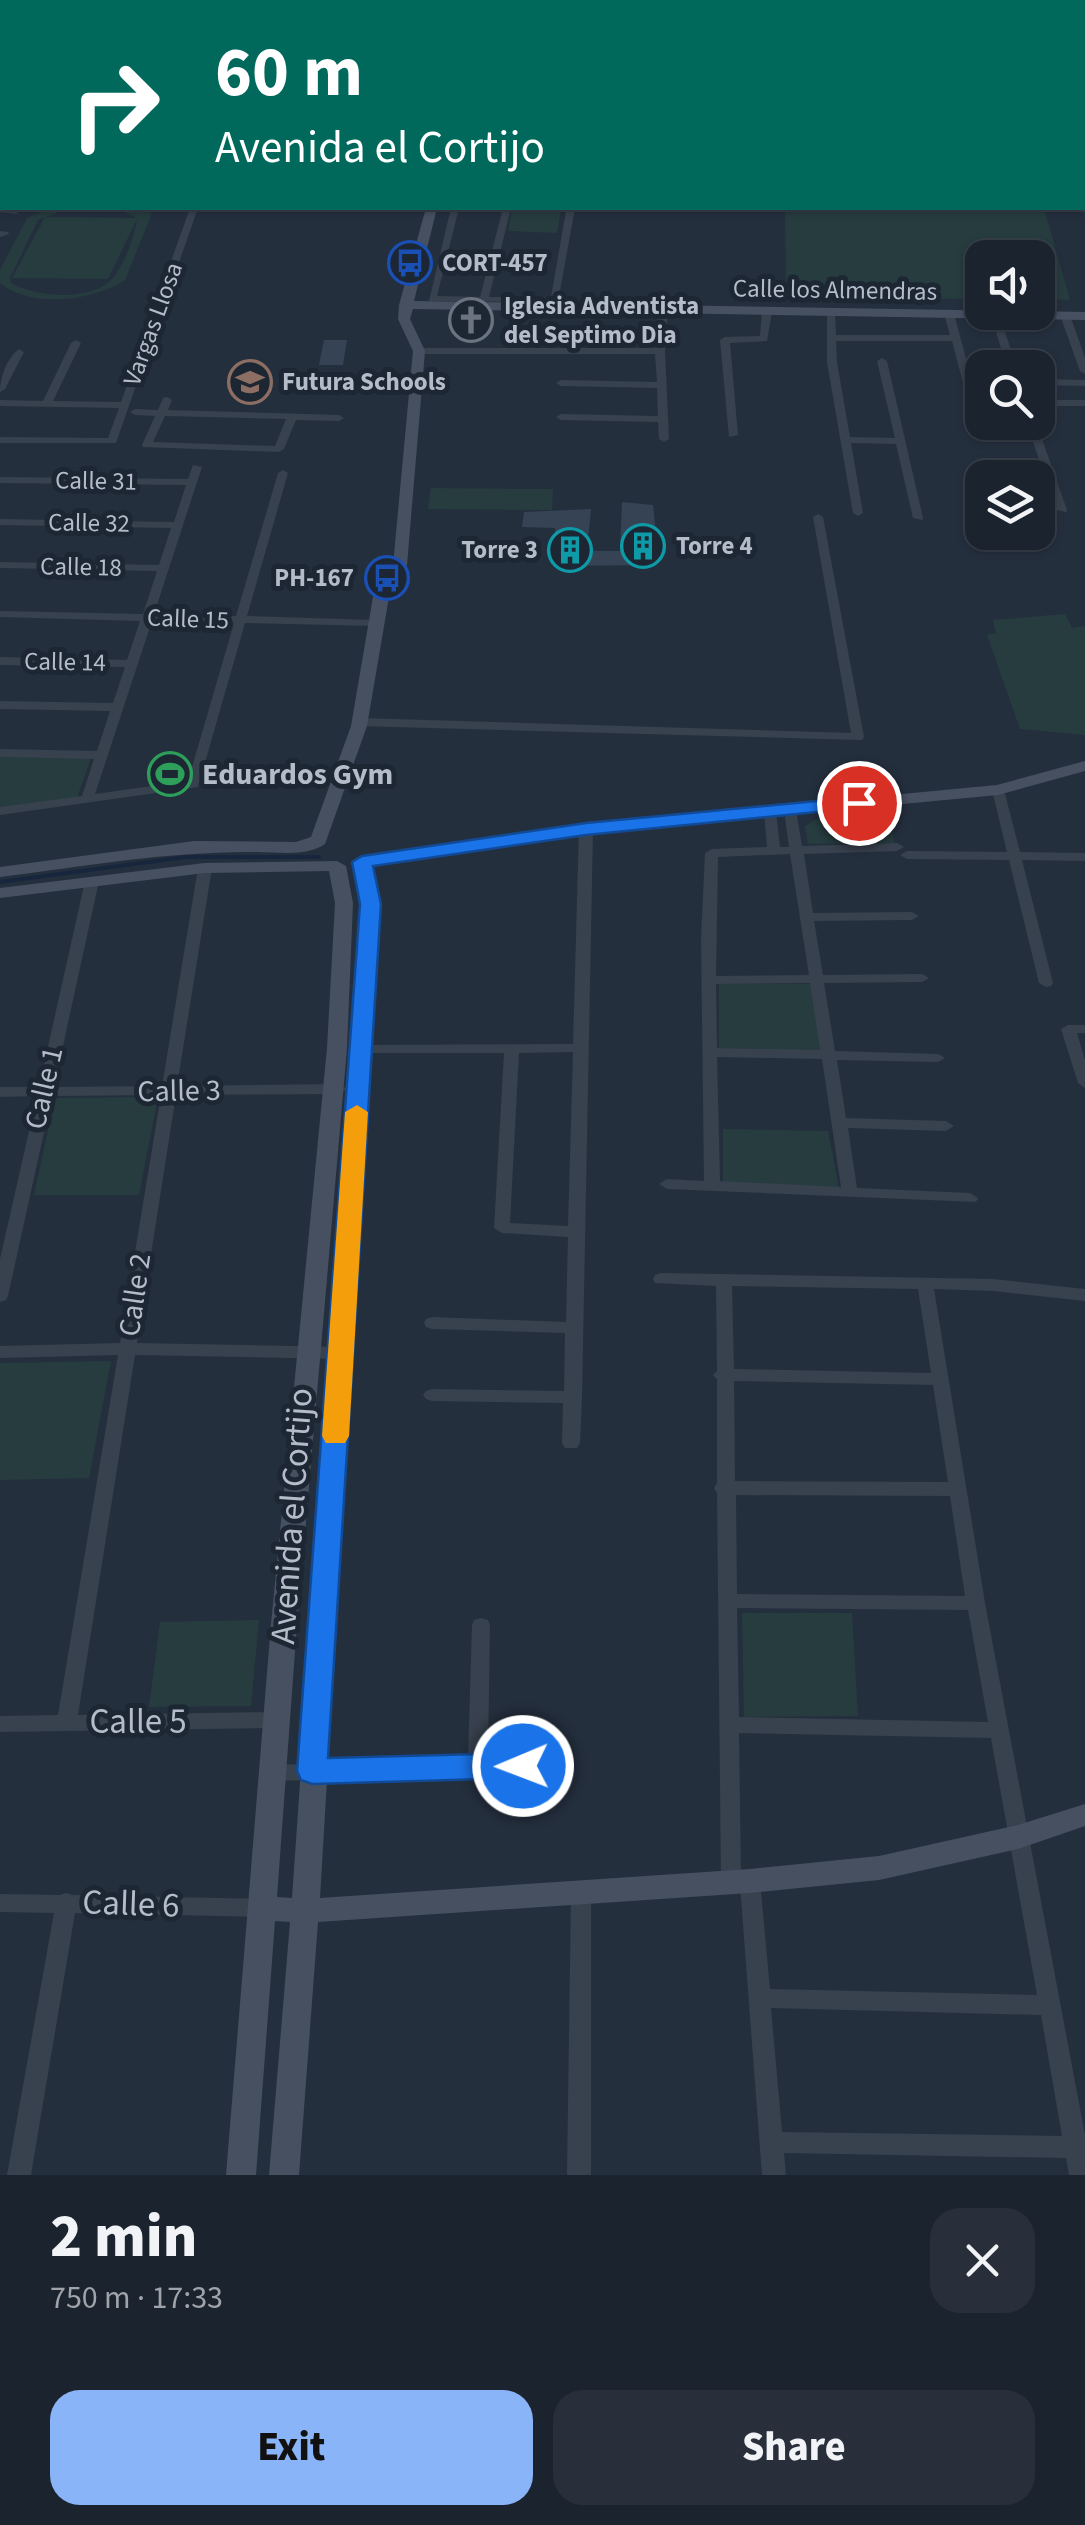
<!DOCTYPE html>
<meta charset="utf-8">
<style>
:root{--surface:#1b232e;--page:#282f3a;--text:#f1f3f6;--muted:#a0a4aa;--line:#39404a;--accent:#8ab4f8}
body{margin:0;font-family:"Source Sans 3",sans-serif;background:var(--page);color:var(--text);height:100vh;display:flex;flex-direction:column;font-size:38px;white-space:nowrap}
*{box-sizing:border-box;margin:0}
p{font-size:32px;color:var(--muted)}
.icon{flex:none;width:55px;height:55px;fill:none;stroke:currentColor;stroke-width:2;stroke-linecap:round;stroke-linejoin:round}
.map{position:relative;height:2175px;overflow:hidden}
.sheet{display:flex;flex-direction:column;background:var(--surface);flex:1}
.sheet>*{flex:none}
.hud{position:absolute;left:0px;top:0px;width:1085px;height:210px;box-shadow:0 2px 8px #0004,0 0 0 2px var(--line);background:#00695c;color:#fff;overflow:hidden}
.fabs{position:absolute;left:965px;top:240px;display:grid;gap:20px}
.fabs a{display:grid;place-items:center;width:90px;height:90px;border-radius:20px;background:var(--surface);box-shadow:0 2px 8px #0004,0 0 0 2px var(--line);font-size:50px}
.pin{position:absolute;display:grid;place-items:center;width:85px;height:85px;color:#fff;margin:-42px;border:5px solid #fff;border-radius:50%;box-shadow:0 2px 10px #0007}
.me{position:absolute;width:110px;margin:-55px;rotate:269deg;stroke-linejoin:round;filter:drop-shadow(0 0 8px #0008)}
.turn{display:flex;align-items:center;gap:35px;height:210px;padding:0 50px;font-size:45px}
.turn .icon{width:130px;height:130px;stroke-width:2.5}
.turn b{display:block;font-size:70px;line-height:85px}
.round{display:grid;place-items:center;flex:none;width:105px;height:105px;border-radius:30px;background:var(--page)}
.headline{display:flex;align-items:center;justify-content:space-between;height:170px;padding:0 50px}
h1{font-size:60px;font-weight:800;line-height:75px}
.button{display:flex;gap:20px;margin-top:auto;padding:20px 50px}
.button a{flex:1;height:115px;border-radius:30px;background:var(--accent);color:#111;font-size:40px;font-weight:800;line-height:115px;text-align:center}
.button a+a{background:var(--page);color:var(--text)}
.map>svg:first-child{display:block}
</style>
<div class="map">
<svg width="1085" height="2175" viewBox="0 0 1085 2175">
<rect width="100%" height="100%" fill="#242f3e"/>
<path fill="#263c3f" d="M51,208H70L38,220L10,278L11,283C35,297 91,302 112,279C124,266 135,235 137,219L108,279L12,278L45,217L136,218L117,208L152,213L125,280C93,301 32,309 0,283V270L27,218Z
M785,208H1044L1070,300L1038,299V258H982V299L786,297Z
M512,209L561,210L557,233L508,231Z
M431,488L553,489L552,510L428,509Z
M1065,614L1072,628L1085,626V735L1020,729L987,635L996,633L993,620Z
M0,757L91,758L77,798L0,808Z
M889,809L894,843L808,844L805,826L822,816Z
M719,984H811L822,1051L719,1048Z
M158,1097L139,1195H34L55,1098Z
M723,1129L828,1131L839,1188L723,1182Z
M111,1361L89,1478L0,1480V1363Z
M742,1613H852L858,1716L744,1717Z
M259,1620L251,1706L149,1707L160,1622Z"/>
<g fill="none" stroke-linecap="round" stroke-linejoin="round">
<path stroke="#17263c" stroke-width="4" d="M0,882L186,857H319"/>
</g>
<path fill="#364354" d="M324,340H347L343,365H319Z
M622,502L653,505L659,561L650,565L563,566V560L556,559L555,528L522,527L524,512L591,509L587,551H620Z"/>
<g fill="none" stroke-linecap="round" stroke-linejoin="round">
<path fill="#38414e" fill-rule="evenodd" d="M1085,0V4L1044,2L1047,0Z
M0,102H2V107H0Z
M0,122H2V126H0Z
M0,134H2V138H0Z
M0,151H2V159H0Z
M0,206L20,211L16,214L0,212Z
M190,208H198L116,443H0V437L108,438L119,408L0,406V400L43,401L71,343L76,340L81,343L53,401L121,402Z
M451,208H459L437,296L480,297L503,208H511L489,297H551L566,211H522L518,208H575L558,302L429,301Z
M0,231L8,232L9,234L0,237Z
M663,307L668,310L665,351L669,439L664,442L659,439L658,422L561,420L556,417L561,414L658,416L657,388L561,386L556,383L561,380L657,382L655,354H419L414,351L419,348H655L658,310Z
M767,308L772,311L767,341L730,343L738,435L729,437L720,340L725,337L760,336L762,311Z
M827,310L835,312L836,335H950L944,314L949,311L954,314L980,410L975,413L970,410L952,341H836L837,362L850,437L895,438L877,361L882,358L887,361L923,518L922,520L913,518L896,444L851,443L863,513L858,516L853,513L827,362Z
M990,312L999,314L1017,368H1007Z
M1065,312L1070,315L1085,358V374L1080,371L1060,315Z
M19,349L24,352L5,389L0,392C0,377 7,358 19,349Z
M1038,379L1085,380V386L1038,385Z
M167,397L172,400L168,410L339,415L344,418L339,421L296,420L284,449L279,452L143,447L142,445L155,416L135,415L130,412L135,409L158,410L163,398ZM165,416L286,419L275,446L153,442Z
M1038,400H1085V406H1038Z
M1026,422H1036L1067,510L1066,512L1057,510Z
M193,465L202,467L154,614L236,616L278,473L283,470L288,473L247,616L375,620L381,623L375,626L245,623L198,787L0,815V807L82,796L94,759L0,757V749L97,751L110,711L0,709V701L113,703L125,667L0,665V657L127,660L140,621L0,617V611L143,614L157,571L0,568V562L159,565L171,528L0,525V519L174,522L186,485L0,483V477L188,479ZM152,621L234,623L188,781L95,794Z
M818,514L823,517L864,737L862,740L359,726L353,722L359,718L851,733L813,517Z
M998,786L1004,790L1020,852L1085,853V861L1022,860L1053,983L1051,986L1046,987L1039,983L1009,860L907,859L900,855L907,851L1007,852L992,790Z
M790,806L796,810L802,846L897,843L904,847L897,851L804,854L813,913L912,912L919,916L912,920L814,921L823,975L922,974L929,978L922,982L824,983L835,1051L938,1054L945,1058L938,1062L837,1060L846,1118L946,1121L954,1126L946,1131L848,1128L857,1188L970,1193L978,1198L976,1202L667,1189L659,1184L667,1179L704,1181L701,938L705,853L712,849L767,847L764,812L770,808L776,812L780,847H789L784,810ZM790,854L809,975L716,976L718,857ZM810,983L820,1050L717,1048L716,984ZM717,1057L822,1059L841,1187L720,1181Z
M586,825L593,829L582,1397L580,1443L577,1448H565L562,1443L563,1403L432,1401L426,1399L423,1395L426,1391L432,1389L564,1391L565,1333L432,1329L426,1327L424,1323L426,1319L432,1317L566,1322L568,1237L502,1233L494,1228L504,1053H361L354,1049L361,1045L573,1044L579,829ZM573,1052L568,1226L510,1223L519,1053Z
M205,864L212,868L177,1086L339,1084L347,1089L339,1094L176,1095L137,1343L341,1347L347,1349L349,1353L347,1357L341,1359L135,1355L78,1715L276,1712L283,1714L286,1720L283,1726L276,1728L0,1732V1716L58,1715L118,1355L0,1358V1346L120,1343L161,1095L52,1096L8,1296L6,1300L0,1302V1259L37,1096L0,1097V1087H39L85,881L92,877L99,881L54,1087L162,1086L198,868Z
M1068,1025H1085V1033H1077L1085,1060V1088L1078,1083L1061,1029Z
M661,1273L993,1279L1085,1289V1301L993,1291L934,1289L985,1603L1085,2135V2175H1069L1066,2158L784,2153L786,2175H762L740,1885L731,1891L724,1888L721,1882L717,1493L714,1488L717,1483V1379L713,1375L717,1371L716,1286L655,1283L653,1279L655,1275ZM732,1286L918,1289L931,1373L734,1369ZM734,1381L933,1385L948,1482L735,1481ZM736,1495L950,1496L965,1596L737,1594ZM737,1608L968,1610L988,1722L739,1717ZM739,1733L991,1738L1037,1995L770,1989L760,1881L757,1875L750,1872L741,1877ZM771,2008L1041,2015L1062,2136L782,2132Z
M481,1618L488,1620L490,1625L488,1759L523,1758L530,1760L533,1766L530,1772L523,1774L273,1781L266,1779L263,1773L266,1767L273,1765L468,1759L472,1625L474,1620Z
M581,1884L588,1887L591,1893V2175H567L571,1893L574,1887Z
M66,1893L73,1895L262,1899L269,1902L273,1908L269,1914L262,1917L75,1913L31,2175H7L54,1913L0,1912V1894L60,1895Z"/>
<path fill="#465061" fill-rule="evenodd" d="M0,44H2V50H0Z
M426,208H437L414,301L1085,312V320L413,309L410,319L425,351L407,565L390,591L367,726L325,844C306,857 279,852 257,852C170,851 86,866 0,877V867L194,841L296,842L311,837L351,726L374,591L393,565L413,351L398,319L399,305Z
M1085,761V771L998,795L586,834L373,866L379,904L320,1898L750,1869L879,1856L1018,1825L1085,1804V1826L1018,1849L879,1880L750,1893L318,1922L299,2175H269L290,1922L275,1921L256,2175H226L271,1624L327,1048L335,903L329,871L205,873L0,898V888L205,863L337,861L346,866L353,903L347,1048L297,1624L277,1897L292,1898L361,904L354,862L357,858L586,824L997,785Z"/>
<path fill="#746855" fill-rule="evenodd" d="M754,0H893L753,2Z
M905,0H1063L904,2Z
M0,66H2V74H0Z"/>
</g>
<path fill="#1a73e8" stroke="#114b97" stroke-width="2.5" d="M859,797L869,803L866,807L586,835L373,866L381,904L328,1758L523,1753L533,1757L538,1766L533,1775L523,1778L312,1784L301,1780L297,1771L360,904L352,862L362,856L586,823Z"/>
<path fill="#f59e0b" d="M357,1105L368,1112L349,1436L345,1443H326L322,1436L345,1112Z"/>
<defs>
<g id="bus-ring" transform="scale(2.25)"><circle r="9.5" fill="#1d2633" stroke="#1a4fb4" stroke-width="1.5"/><path d="M-5-6H5V4H4V6H2V4H-2V6H-4V4H-5ZM-3.5-4V0h7V-4ZM-3.5 1.2v1.5H-2V1.2ZM2 1.2v1.5H3.5V1.2Z" fill="#1a4fb4"/></g>
<g id="church-ring" transform="scale(2.25)"><circle r="9.5" fill="#1d2633" stroke="#6b7280" stroke-width="1.5"/><path d="M-1.2-6h2.4v3.5h3.3v2.4h-3.3V6h-2.4V-.1h-3.3v-2.4h3.3Z" fill="#6b7280"/></g>
<g id="school-ring" transform="scale(2.25)"><circle r="9.5" fill="#1d2633" stroke="#8d6e63" stroke-width="1.5"/><path d="M0-5L7-2L0 1L-7-2ZM-4 1L0 2.5L4 1V4Q0 6-4 4Z" fill="#8d6e63"/></g>
<g id="building-ring" transform="scale(2.25)"><circle r="9.5" fill="#1d2633" stroke="#0f9aa8" stroke-width="1.5"/><path d="M-4-6H4V6H1V3H-1V6H-4ZM-2.5-4.3h1.7v1.8h-1.7ZM.8-4.3h1.7v1.8H.8ZM-2.5-1h1.7V.8h-1.7ZM.8-1h1.7V.8H.8Z" fill="#0f9aa8"/></g>
<g id="stadium-ring" transform="scale(2.25)"><circle r="9.5" fill="#1d2633" stroke="#2e9e5b" stroke-width="1.5"/><path d="M0-5a6.5 5 0 1 0 0 10a6.5 5 0 1 0 0-10ZM-3.5-1.8h7v3.6h-7Z" fill="#2e9e5b"/></g>
</defs>
<g fill-rule="evenodd">
<use href="#bus-ring" x="410" y="263"/>
<use href="#church-ring" x="471" y="320"/>
<use href="#school-ring" x="250" y="382"/>
<use href="#building-ring" x="643" y="546"/>
<use href="#building-ring" x="570" y="550"/>
<use href="#bus-ring" x="387" y="578"/>
<use href="#stadium-ring" x="170" y="774"/>
</g>
<g text-anchor="middle" dominant-baseline="central" stroke-width="10" stroke-linejoin="round" paint-order="stroke">
<g font-size="25" font-weight="bold" fill="#b4bcc9" stroke="#1d2633" text-anchor="start">
<text x="442" y="263">CORT-457</text>
<text x="504" y="306">Iglesia Adventista<tspan x="504" dy="29">del Septimo Dia</tspan></text>
<text x="282" y="382">Futura Schools</text>
<text x="676" y="546">Torre 4</text>
<text x="538" y="550" text-anchor="end">Torre 3</text>
<text x="354" y="578" text-anchor="end">PH-167</text>
</g>
<g font-size="25" fill="#b4bcc9" stroke="#1d2633">
<text transform="translate(835 290) rotate(1)">Calle los Almendras</text>
<text transform="translate(153 324) rotate(-70)">Vargas Llosa</text>
<text transform="translate(96 481) rotate(1)">Calle 31</text>
<text transform="translate(89 523) rotate(1)">Calle 32</text>
<text transform="translate(81 567) rotate(1)">Calle 18</text>
<text transform="translate(188 619) rotate(2)">Calle 15</text>
<text transform="translate(65 662) rotate(1)">Calle 14</text>
</g>
<g font-size="30" font-weight="bold" fill="#b4bcc9" stroke="#1d2633" text-anchor="start">
<text x="202" y="774">Eduardos Gym</text>
</g>
<g font-size="30" fill="#b4bcc9" stroke="#1d2633">
<text transform="translate(44 1088) rotate(-77)">Calle 1</text>
<text transform="translate(179 1091) rotate(-1)">Calle 3</text>
<text transform="translate(135 1295) rotate(-82)">Calle 2</text>
</g>
<g font-size="35" fill="#b4bcc9" stroke="#1d2633">
<text transform="translate(292 1516) rotate(-86)">Avenida el Cortijo</text>
<text x="138" y="1722">Calle 5</text>
<text transform="translate(131 1904) rotate(2)">Calle 6</text>
</g>
</g>
</svg>
<div class="fabs">
<a><svg class="icon" aria-label="sound" viewBox="0 0 24 24"><path d="M4 9h4l5-4v14l-5-4H4zM17 9q2 3 0 6"/></svg></a>
<a><svg class="icon" aria-label="search" viewBox="0 0 24 24"><circle cx="10" cy="10" r="6"/><path d="M15 15l6 6"/></svg></a>
<a><svg class="icon" aria-label="layers" viewBox="0 0 24 24"><path d="M12 4l9 5-9 5-9-5zM3 14l9 5 9-5"/></svg></a>
</div>
<div class="pin" style="left:859px;top:803px;background:#d93025"><svg class="icon" aria-label="arrive" viewBox="0 0 24 24"><path d="M6 21V4h12l-3 4 3 4H6"/></svg></div>
<svg class="me" style="left:523px;top:1766px" viewBox="-20 -20 40 40"><circle r="17" fill="#1a73e8" stroke="#fff" stroke-width="3"/><path d="M0-11L8 9 0 5-8 9z" fill="#fff"/></svg>
<div class="hud">
<div class="turn"><svg class="icon" aria-label="right" viewBox="0 0 24 24"><path d="M7 20v-9h11M14 6l5 5-5 5"/></svg><div><b>60 m</b>Avenida el Cortijo</div></div>
</div>
</div>
<section class="sheet">
<div class="headline"><div><h1>2 min</h1><p>750 m · 17:33</p></div><a class="round"><svg class="icon" aria-label="close" viewBox="0 0 24 24"><path d="M6 6l12 12M18 6L6 18"/></svg></a></div>
<div class="button"><a>Exit</a><a>Share</a></div>
</section>
